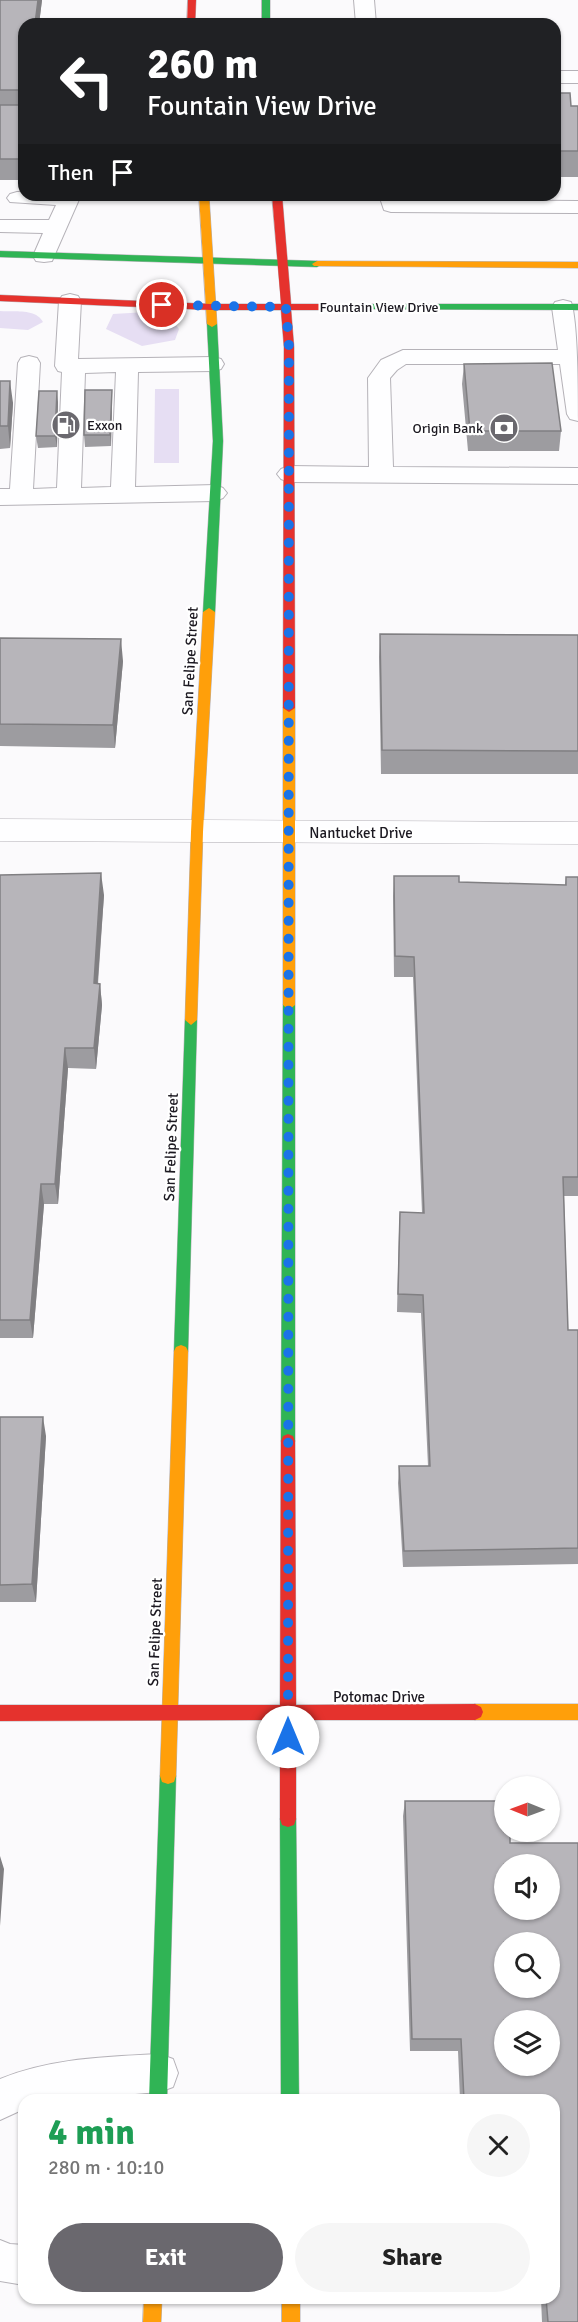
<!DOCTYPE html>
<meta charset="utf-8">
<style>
:root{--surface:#fff;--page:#f6f6f6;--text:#222;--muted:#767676;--accent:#6a686e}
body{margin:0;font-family:Signika,sans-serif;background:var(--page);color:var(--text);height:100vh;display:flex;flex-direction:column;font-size:22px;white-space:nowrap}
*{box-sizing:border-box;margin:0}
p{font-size:20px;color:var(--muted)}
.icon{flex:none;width:33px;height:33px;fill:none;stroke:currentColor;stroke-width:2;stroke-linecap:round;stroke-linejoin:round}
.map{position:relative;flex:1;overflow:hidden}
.side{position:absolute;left:18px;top:2094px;width:542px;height:210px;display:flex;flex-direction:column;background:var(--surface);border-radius:18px;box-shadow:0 2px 4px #0004}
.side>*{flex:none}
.hud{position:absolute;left:18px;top:18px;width:543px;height:183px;border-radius:18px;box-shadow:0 2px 4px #0004;background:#202124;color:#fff;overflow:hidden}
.needle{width:39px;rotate:271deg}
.tools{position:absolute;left:494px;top:1776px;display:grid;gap:12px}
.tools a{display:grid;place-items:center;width:66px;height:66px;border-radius:50%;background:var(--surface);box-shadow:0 2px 4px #0004;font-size:30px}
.pin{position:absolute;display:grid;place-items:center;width:51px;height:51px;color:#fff;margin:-26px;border:3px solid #fff;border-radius:50%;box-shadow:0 2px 6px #0007}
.me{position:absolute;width:66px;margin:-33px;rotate:0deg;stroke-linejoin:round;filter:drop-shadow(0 0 4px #0008)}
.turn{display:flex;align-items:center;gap:21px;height:126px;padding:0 30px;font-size:27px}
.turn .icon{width:78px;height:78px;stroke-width:2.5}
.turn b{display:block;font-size:42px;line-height:51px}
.then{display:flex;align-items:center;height:57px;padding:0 30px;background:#0003;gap:12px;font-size:22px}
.round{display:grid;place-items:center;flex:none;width:63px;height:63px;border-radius:32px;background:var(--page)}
.overview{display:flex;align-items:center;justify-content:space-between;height:102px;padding:0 30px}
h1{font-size:36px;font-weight:800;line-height:45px;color:#1e9e55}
.action{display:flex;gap:12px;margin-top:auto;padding:12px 30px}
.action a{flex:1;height:69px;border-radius:36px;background:var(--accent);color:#fff;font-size:24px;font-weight:800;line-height:69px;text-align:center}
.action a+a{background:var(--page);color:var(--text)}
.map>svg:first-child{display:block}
</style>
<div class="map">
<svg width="578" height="2322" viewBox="0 0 578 2322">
<rect width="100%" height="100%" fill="#fbfafc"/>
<path fill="#e6def3" d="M0,311C14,312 36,308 43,322L28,330L0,328Z
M147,312C161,315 171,317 179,329L175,340L142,346L106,329L113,314Z
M155,389H179V463H154Z"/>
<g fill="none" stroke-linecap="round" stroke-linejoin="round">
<g stroke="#b5b2b8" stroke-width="2">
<path id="lane" d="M354,0H374L376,24H356Z
M555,71H578V83H555Z
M17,192H24V195H81L52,261L44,262L36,261L33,256L43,233L0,232V220H49L56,205L10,202L7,198L10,194Z
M379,195H399L400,200L578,201V213L391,212L384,210Z
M70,294L78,296L81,301L78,359L213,357L221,359L224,364L221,369L213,371L138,372L135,487L215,485L223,488L227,493L223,498L215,501L0,505V489H10L18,363L21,358L29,356L37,358L40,363L33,489L57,488L62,372L58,371L55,366L59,301L62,296ZM116,372L111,487L81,488L85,373Z
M563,300L571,302C578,321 578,396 578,421L570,419L567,414L560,364H406L397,370L390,378L393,467L578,468V484L289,482L281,479L277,474L281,469L289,466L369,467L368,378L381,360L403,350H558L552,307L555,302Z
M159,2054L173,2059L178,2073L173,2087L159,2092L64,2100H24V2109L0,2120V2079C51,2058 105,2057 159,2054Z
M0,2240L10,2244L24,2245V2285L0,2281Z"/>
</g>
<g stroke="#b5b2b8" stroke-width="1">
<path id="street" d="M0,819L578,822V844L0,841Z"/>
</g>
<g stroke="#b5b2b8" stroke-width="1">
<path id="fast" d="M262,0H270V24H262Z
M0,251L317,261L322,264L317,267L0,257Z
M365,304H578V310L362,309V305Z
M212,321L217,324L223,441L215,612L209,616L203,612L213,441L207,324Z
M289,1000L295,1005V1441L293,1446L288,1448L283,1446L281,1441L283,1005Z
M191,1015L197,1020L188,1351L186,1355L181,1357L176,1355L174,1351L185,1020Z
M168,1768L174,1770L176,1776L167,2100H149L160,1776L162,1770Z
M288,1811L294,1813L296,1819L299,2100H281L280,1819L282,1813Z"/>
</g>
<g stroke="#b5b2b8" stroke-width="1">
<path id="slow" d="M199,195H209L217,324L212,327L207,324Z
M317,261L578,262V268L314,266L312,264Z
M209,608L215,612L203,832L197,1020L191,1025L185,1020L191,832L203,612Z
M289,704L295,708V1005L289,1010L283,1005V708Z
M181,1345L186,1347L188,1351L176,1776L174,1782L168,1784L162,1782L160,1776L174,1351L176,1347Z
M475,1704H578V1720H475L469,1717L467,1712L469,1707Z
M144,2298H162L161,2322H143Z
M282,2298H300V2322H282Z"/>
</g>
<g stroke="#b5b2b8" stroke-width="1">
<path id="jam" d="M188,0H196L195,24H187Z
M272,195H282L291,304H365L370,307L365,310H291L294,347L295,708L289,712L283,708L284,347L281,310H211L0,301V295L211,304H281Z
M288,1434L293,1436L295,1441L296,1705L475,1704L481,1707L483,1712L481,1717L475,1720H296V1819L294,1825L288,1827L282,1825L280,1819V1720L0,1721V1705H280L281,1441L283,1436Z"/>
</g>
<use href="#lane" fill="#fefeff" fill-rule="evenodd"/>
<use href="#street" fill="#fefeff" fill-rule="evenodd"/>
<use href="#fast" fill="#30b455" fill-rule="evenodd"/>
<use href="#slow" fill="#ff9f0a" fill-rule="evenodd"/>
<use href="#jam" fill="#e5322d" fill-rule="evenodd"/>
</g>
<path fill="#9d9ca0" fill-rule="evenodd" d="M0,0H42L39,24H24L23,180H0Z
M555,93L571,106H578V177H555Z
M464,364L561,431L559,451H468L462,384Z
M0,381L13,403L10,448L0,449Z
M112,401L111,446L85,447L84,435Z
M58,402L57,447L38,448L36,436Z
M380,634L578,635V774H381L379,657Z
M0,638L123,661L115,748L0,746Z
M0,875L104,895L98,984H100L102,1005L96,1069L68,1068L58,1204H44L33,1338H0Z
M394,876L459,882L565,885L566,877H578V1196H564L568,1330H578V1564L403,1567L398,1483L399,1466H428L421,1313L397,1312L399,1231L400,1212L422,1213L413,977H394L393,896Z
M0,1417L46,1436L36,1602H0Z
M405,1801H504V1832H510V1843H578V2322H542L541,2298H554V2100H460L458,2051H410L403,1816ZM504,1864H549V1910H504ZM504,1942H549V1988H504ZM504,2020H549V2066H504Z"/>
<path fill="#807f82" d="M38,0H42L39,24H35Z
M24,128V170L23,180L21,159Z
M10,381L13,403L10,448L8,426Z
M112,390V401L111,446L110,435Z
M57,391L58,402L57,447L55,436Z
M121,639L123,661L115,748L113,725Z
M101,873L104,895L96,1004L94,983Z
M100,984L102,1005L96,1069L94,1048Z
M65,1048L68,1068L58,1204L55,1184Z
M41,1184L44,1204L33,1338L30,1320Z
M43,1417L46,1436L36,1602L32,1584Z
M0,1856L4,1869L0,1926Z"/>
<path fill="#b7b5ba" stroke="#807f82" stroke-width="1.5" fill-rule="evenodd" d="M0,0H38L35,24H24V128L21,159H0V105H23V90H0Z
M555,93H570L571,106H578V151H555Z
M552,363L561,431H470L464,364Z
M0,381H10L8,426H0Z
M85,390H112L110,435H84Z
M39,391H57L55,436H36Z
M380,634L578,635V751L382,750Z
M0,638L121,639L113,725L0,724Z
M101,873L94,983L100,984L94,1048H65L55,1184H41L30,1320H0V875Z
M394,876H459V882L566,885V877H578V1177H563L568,1330H578V1548L404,1551L399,1466H430L423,1295L398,1294L400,1212L424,1213L414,957L395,956Z
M0,1417H43L32,1584L0,1585Z
M405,1801H504V1832H510V1843H578V2322H548L546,2298H554V2100H464L461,2039H412ZM504,1864H549V1910H504ZM504,1942H549V1988H504ZM504,2020H549V2066H504Z"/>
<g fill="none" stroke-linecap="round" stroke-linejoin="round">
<path stroke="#1a73e8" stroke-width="10" stroke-dasharray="0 18" d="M162,305L286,307L289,347L288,1737"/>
</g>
<defs>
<g id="fuel-disc" transform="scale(1.5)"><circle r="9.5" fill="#6a686e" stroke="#fff"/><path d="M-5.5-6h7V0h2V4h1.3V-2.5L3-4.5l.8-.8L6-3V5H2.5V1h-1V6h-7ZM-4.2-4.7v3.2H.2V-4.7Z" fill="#fff"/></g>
<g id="bank-disc" transform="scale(1.5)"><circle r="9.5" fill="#6a686e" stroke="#fff"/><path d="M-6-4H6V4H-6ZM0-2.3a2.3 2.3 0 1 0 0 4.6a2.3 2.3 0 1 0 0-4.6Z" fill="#fff"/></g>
</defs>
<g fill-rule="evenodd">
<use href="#fuel-disc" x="66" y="425"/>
<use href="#bank-disc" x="504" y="428"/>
</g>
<g text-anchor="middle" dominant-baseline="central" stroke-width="4.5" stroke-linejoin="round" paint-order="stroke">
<g font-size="14" fill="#1c1921" stroke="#fff">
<text x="379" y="307">Fountain View Drive</text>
</g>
<g font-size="14" fill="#1c1921" stroke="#fff" text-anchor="start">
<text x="87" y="425">Exxon</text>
<text x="483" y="428" text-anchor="end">Origin Bank</text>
</g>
<g font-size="15" fill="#1c1921" stroke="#fff">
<text transform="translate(190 661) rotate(-87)">San Felipe Street</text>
<text x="361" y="833">Nantucket Drive</text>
<text transform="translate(171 1147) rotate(-88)">San Felipe Street</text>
<text transform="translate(155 1632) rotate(-88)">San Felipe Street</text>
<text x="379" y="1697">Potomac Drive</text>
</g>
</g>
</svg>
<div class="tools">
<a><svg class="needle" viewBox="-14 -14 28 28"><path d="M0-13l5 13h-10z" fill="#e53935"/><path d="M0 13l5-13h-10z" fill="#767676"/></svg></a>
<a><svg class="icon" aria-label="sound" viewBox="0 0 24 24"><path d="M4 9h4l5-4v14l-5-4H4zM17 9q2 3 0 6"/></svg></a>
<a><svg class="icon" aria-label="search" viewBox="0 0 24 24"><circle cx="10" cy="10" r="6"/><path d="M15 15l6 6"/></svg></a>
<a><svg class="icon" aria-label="layers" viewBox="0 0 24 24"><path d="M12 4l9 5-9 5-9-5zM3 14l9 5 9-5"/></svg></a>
</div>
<div class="pin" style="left:162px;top:305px;background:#d93025"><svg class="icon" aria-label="arrive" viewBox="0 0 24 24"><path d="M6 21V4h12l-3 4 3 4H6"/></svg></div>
<svg class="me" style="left:288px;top:1737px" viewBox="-20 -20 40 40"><circle r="19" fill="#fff"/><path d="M0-13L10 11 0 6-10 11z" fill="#1a73e8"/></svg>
<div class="hud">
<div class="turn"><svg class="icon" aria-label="left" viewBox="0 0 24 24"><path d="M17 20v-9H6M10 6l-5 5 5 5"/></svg><div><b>260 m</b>Fountain View Drive</div></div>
<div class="then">Then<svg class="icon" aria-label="arrive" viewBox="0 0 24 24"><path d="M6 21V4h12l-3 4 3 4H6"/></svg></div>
</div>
<section class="side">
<div class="overview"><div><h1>4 min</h1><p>280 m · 10:10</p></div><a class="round"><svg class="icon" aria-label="close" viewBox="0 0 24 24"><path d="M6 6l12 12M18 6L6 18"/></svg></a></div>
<div class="action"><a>Exit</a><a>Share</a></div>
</section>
</div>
